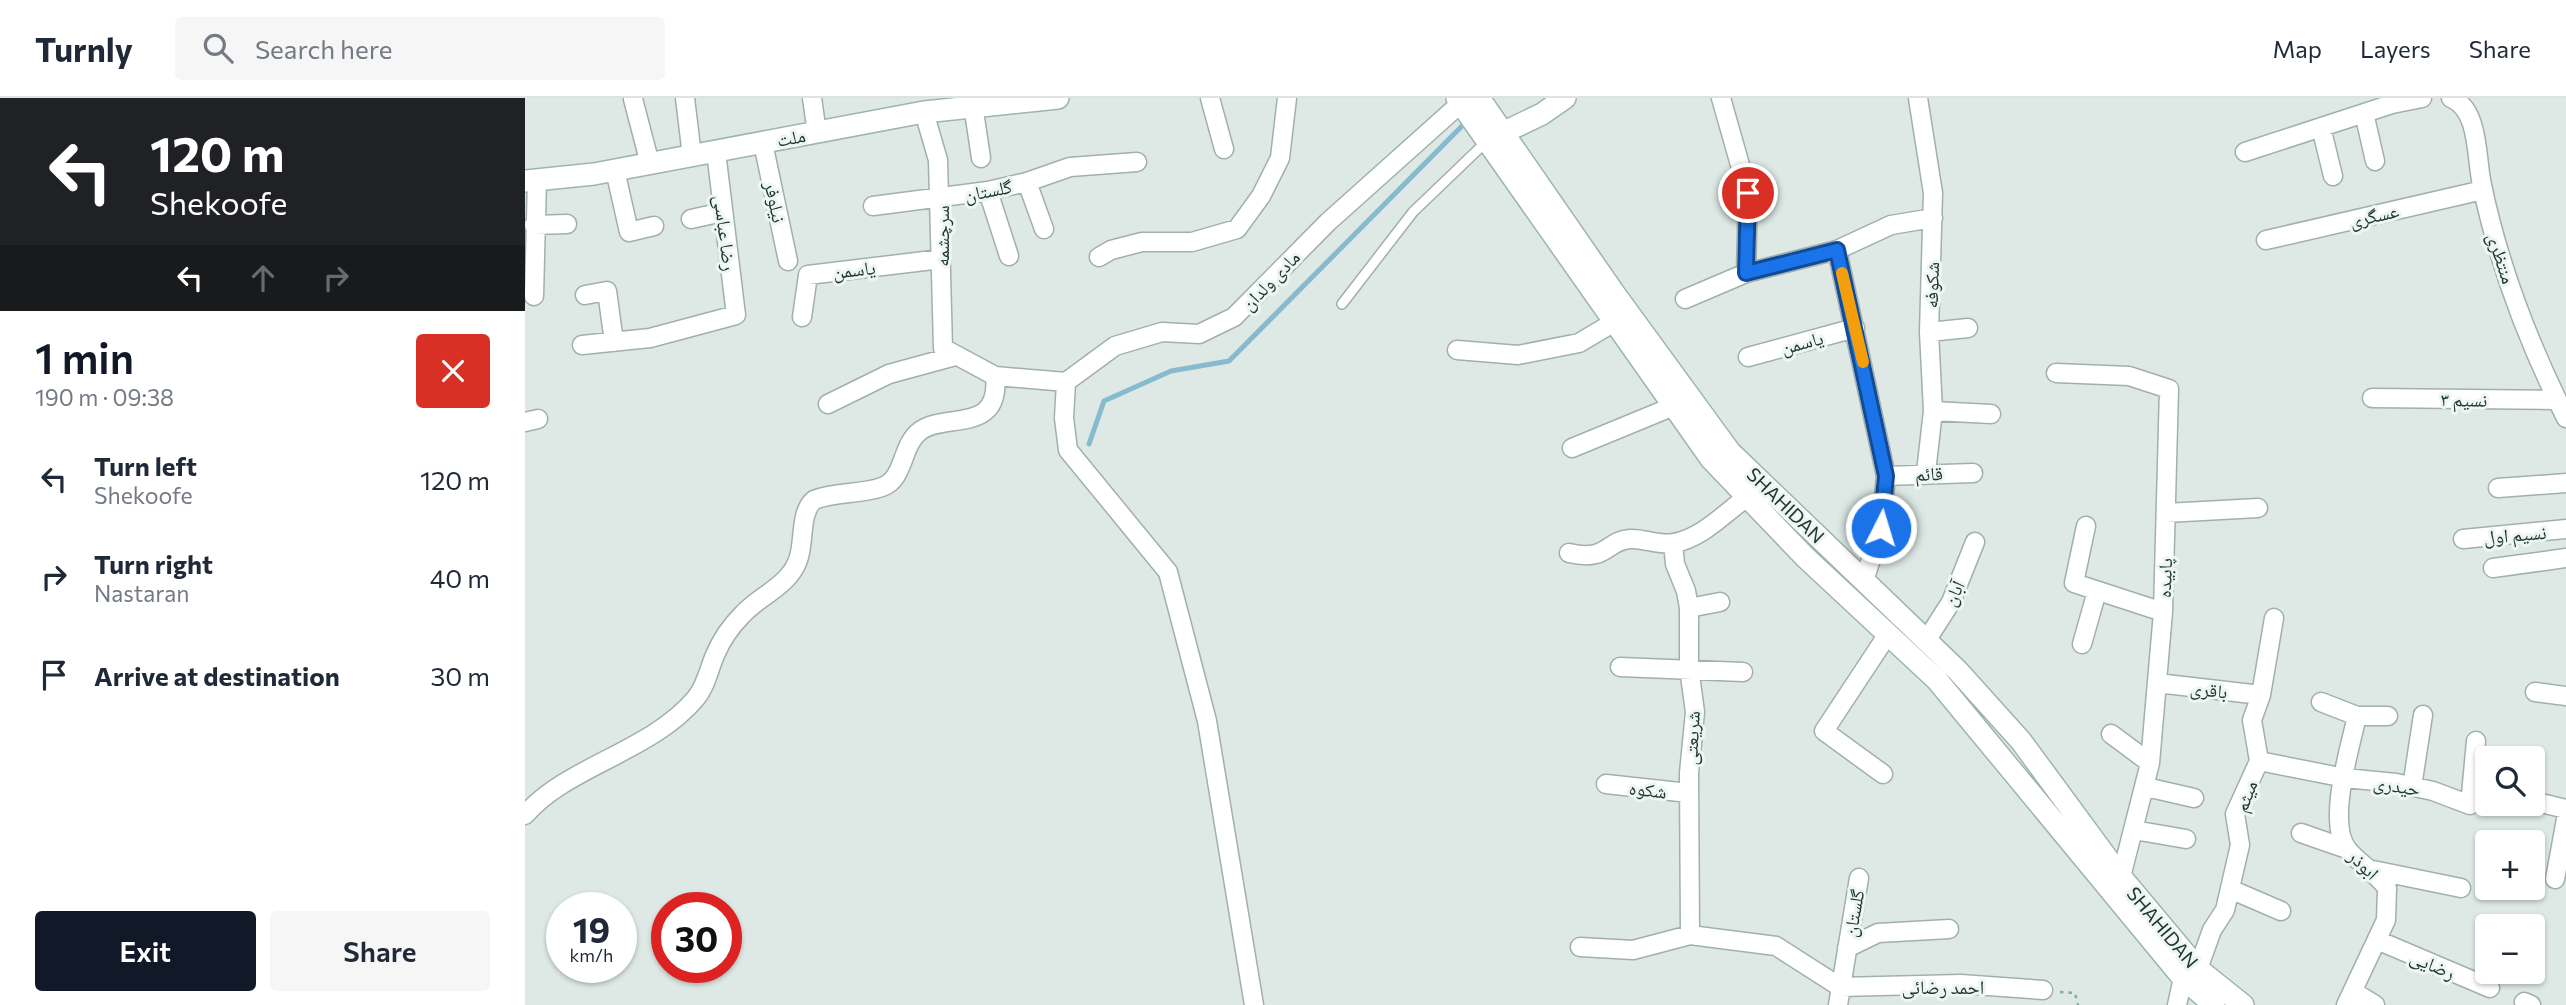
<!DOCTYPE html>
<meta charset="utf-8">
<style>
:root{--surface:#fff;--page:#f6f6f7;--text:#1f2937;--muted:#747a83;--line:#e0e1e3;--accent:#111827}
body{margin:0;font-family:Commissioner,"Noto Naskh Arabic",sans-serif;background:var(--page);color:var(--text);height:100vh;display:flex;flex-direction:column;font-size:26px;white-space:nowrap}
*{box-sizing:border-box;margin:0}
p{font-size:23px;color:var(--muted)}
.icon{flex:none;width:38px;height:38px;fill:none;stroke:currentColor;stroke-width:2;stroke-linecap:round;stroke-linejoin:round}
.map{position:relative;flex:1;overflow:hidden}
.sheet{display:flex;flex-direction:column;background:var(--surface);width:525px}
.sheet>*{flex:none}
.guide{background:#202124;color:#fff;overflow:hidden}
.controls{position:absolute;left:1950px;top:648px;display:grid;gap:14px}
.controls a{display:grid;place-items:center;width:70px;height:70px;border-radius:7px;background:var(--surface);box-shadow:0 2px 5px #0004;font-size:35px}
.speed{position:absolute;left:21px;top:794px;display:flex;gap:14px;font-size:35px;font-weight:700;text-align:center}
.speed>*{display:grid;place-content:center;width:91px;height:91px;border-radius:50%;background:var(--surface);box-shadow:0 2px 5px #0004;line-height:1}
.speed small{font-size:18px;font-weight:400}
.speed .limit{border:10px solid #d22;background:#fff;color:#111}
.pin{position:absolute;display:grid;place-items:center;width:60px;height:60px;color:#fff;margin:-30px;border:4px solid #fff;border-radius:50%;box-shadow:0 2px 7px #0007}
.me{position:absolute;width:77px;margin:-38px;rotate:5deg;stroke-linejoin:round;filter:drop-shadow(0 0 5px #0008)}
.turn{display:flex;align-items:center;gap:24px;height:147px;padding:0 35px;font-size:32px}
.turn .icon{width:91px;height:91px;stroke-width:2.5}
.turn b{display:block;font-size:49px;line-height:60px}
.lanes{display:flex;align-items:center;height:66px;padding:0 35px;background:#0003;justify-content:center;gap:35px;direction:ltr}
.lanes .off{opacity:.35}
.round{display:grid;place-items:center;flex:none;width:74px;height:74px;border-radius:7px;background:var(--page)}
.overview{display:flex;align-items:center;justify-content:space-between;height:119px;padding:0 35px}
h1{font-size:42px;font-weight:600;line-height:52px;color:var(--accent)}
.cta{display:flex;gap:14px;margin-top:auto;padding:14px 35px}
.cta a{flex:1;height:80px;border-radius:7px;background:var(--accent);color:#fff;font-size:28px;font-weight:600;line-height:80px;text-align:center}
.cta a+a{background:var(--page);color:var(--text)}
ul{padding:0;list-style:none}
li{display:flex;align-items:center;gap:21px;height:98px;padding:0 35px}
li div{flex:1}
li b{display:block;font-size:26px}
li em{font-style:normal}
header{display:flex;align-items:center;gap:42px;box-sizing:border-box;height:98px;padding:0 35px;background:var(--surface);border-bottom:2px solid var(--line)}
header strong{font-size:33px}
nav{display:flex;gap:38px;margin-inline-start:auto;font-size:24px}
.search{width:490px;height:63px;background:var(--page);display:flex;align-items:center;gap:18px;box-sizing:border-box;padding:0 24px;border-radius:7px;color:var(--muted);font-size:26px}
main{display:flex;flex:1;min-height:0}
.map>svg:first-child{display:block}
</style>
<header>
<strong>Turnly</strong>
<div class="search"><svg class="icon" aria-label="search" viewBox="0 0 24 24"><circle cx="10" cy="10" r="6"/><path d="M15 15l6 6"/></svg>Search here</div>
<nav><a>Map</a><a>Layers</a><a>Share</a></nav>
</header>
<main>
<section class="sheet">
<div class="guide">
<div class="turn"><svg class="icon" aria-label="left" viewBox="0 0 24 24"><path d="M17 20v-9H6M10 6l-5 5 5 5"/></svg><div><b>120 m</b>Shekoofe</div></div>
<div class="lanes"><svg class="icon" aria-label="left" viewBox="0 0 24 24"><path d="M17 20v-9H6M10 6l-5 5 5 5"/></svg><svg class="icon off" aria-label="ahead" viewBox="0 0 24 24"><path d="M12 20V5M6 11l6-6 6 6"/></svg><svg class="icon off" aria-label="right" viewBox="0 0 24 24"><path d="M7 20v-9h11M14 6l5 5-5 5"/></svg></div>
</div>
<div class="overview"><div><h1>1 min</h1><p>190 m · 09:38</p></div><a class="round" style="background:#d93025;color:#fff"><svg class="icon" aria-label="close" viewBox="0 0 24 24"><path d="M6 6l12 12M18 6L6 18"/></svg></a></div>
<ul>
<li><svg class="icon" aria-label="left" viewBox="0 0 24 24"><path d="M17 20v-9H6M10 6l-5 5 5 5"/></svg><div><b>Turn left</b><p>Shekoofe</p></div><em>120 m</em></li>
<li><svg class="icon" aria-label="right" viewBox="0 0 24 24"><path d="M7 20v-9h11M14 6l5 5-5 5"/></svg><div><b>Turn right</b><p>Nastaran</p></div><em>40 m</em></li>
<li><svg class="icon" aria-label="arrive" viewBox="0 0 24 24"><path d="M6 21V4h12l-3 4 3 4H6"/></svg><div><b>Arrive at destination</b></div><em>30 m</em></li>
</ul>
<div class="cta"><a>Exit</a><a>Share</a></div>
</section>
<div class="map">
<svg width="2041" height="907" viewBox="0 0 2041 907">
<rect width="100%" height="100%" fill="#dee9e5"/>
<g fill="none" stroke-linecap="round" stroke-linejoin="round">
<path stroke="#87bacc" stroke-width="5" d="M564,346L579,303L646,273L704,263L939,26"/>
<g stroke="#a1b0ac" stroke-width="12">
<path id="lane" d="M817,206L888,114L962,43"/>
</g>
<g stroke="#a1b0ac" stroke-width="21">
<path id="street" d="M160,0L167,58
M287,0L292,35
M447,0L456,60
M685,0L699,51
M1196,0L1223,95L1221,175
M1393,0L1408,95L1404,234L1408,313L1401,374
M1926,0C1955,11 1951,62 1957,87C1974,169 2004,246 2041,320
M108,1L125,66
M1839,15L1850,63
M1796,29L1808,78
M238,45L263,163
M1720,54L1867,6L1897,0
M90,72L104,134L129,128
M502,84L545,69L612,64
M463,93L484,158
M348,108L463,93L502,84L519,131
M166,121L198,114
M9,127L42,126
M1741,142L1958,92
M1312,152L1361,378L1356,430L1339,483
M574,159L586,152L617,144H667L712,131L736,98L755,60L762,0
M60,197L82,193L89,244
M9,198L12,82
M1160,201L1221,175L1312,152L1366,127L1408,120
M277,219L283,177L416,161
M1404,234L1443,230
M57,247L125,240L211,217L191,54
M932,252L993,257L1054,245L1091,223
M1223,259L1330,230
M1531,275L1604,278L1644,291L1638,514L1625,665L1596,779
M470,278L541,284
M1847,300L2032,302
M303,306L364,276L430,258
M1408,313L1466,316
M0,324L13,321
M1047,350L1149,308
M1361,378L1448,375
M1973,390L2041,385
M1641,415L1733,410
M1561,428L1549,485L1638,514
M1938,441L2041,431
M1148,445L1150,466L1161,493L1164,510V570L1170,614L1164,675L1165,837
M1044,455C1083,464 1080,443 1105,441C1119,440 1134,448 1149,445C1177,440 1200,415 1222,399
M1968,470L2041,460
M1164,510L1195,504
M1401,543L1426,504L1450,444
M1557,546L1572,493
M1095,569L1218,574
M1632,585L1736,597
M2010,594L2041,598
M1796,604L1832,618H1863
M1586,636L1625,665
M1734,663L1820,680L1871,685L1908,693L1945,707L1951,643
M1358,676L1299,633L1363,536
M1081,686L1164,695
M1621,689L1669,700
M1887,689L1898,617
M2016,705L2041,711
M0,717C42,668 126,654 171,600C181,588 184,571 190,557C196,543 207,527 217,517C235,497 264,488 273,462C280,444 274,415 289,402C310,393 335,397 357,389C380,381 376,347 395,333C420,314 476,337 470,278L418,250L413,62L399,14
M1609,732L1661,741
M1776,735L1822,751
M1848,772L1936,790
M2030,781L2041,721
M1705,791L1756,813
M1852,842L1965,890
M1055,849L1108,852L1165,837L1251,848L1315,889L1436,886L1518,892
M1322,850L1353,835L1424,831
M1673,871L1687,832L1700,812L1715,747L1710,716L1734,663L1727,622L1736,597L1749,520
M1829,894L1850,907
M1999,904L2006,907
M729,907L682,623L643,474L543,352L539,320L541,284L590,248L637,234L674,236L709,219L803,124L936,5
M1313,907L1334,780
M1652,907L1658,880
M1821,907L1861,822L1862,790C1850,774 1835,766 1823,752C1801,726 1825,650 1832,618"/>
</g>
<g stroke="#9eb4ae" stroke-width="24">
<path id="secondary" d="M932,0L1186,361L1280,459L1412,582L1658,880L1689,907
M954,0L1089,195L1205,354L1433,573L1496,643L1596,779L1673,871L1718,907
M965,41L1017,16L1040,0
M0,83L69,76L399,14L533,0"/>
</g>
<path stroke="#80aba2" stroke-width="2.5" stroke-dasharray="3.5 5" stroke-linecap="butt" d="M1535,894L1550,895L1553,907"/>
<use href="#lane" stroke="#fff" stroke-width="9"/>
<use href="#street" stroke="#fff" stroke-width="18"/>
<use href="#secondary" stroke="#fff" stroke-width="21"/>
</g>
<g fill="none" stroke-linecap="round" stroke-linejoin="round">
<g stroke="#114b97" stroke-width="18">
<path id="route" d="M1223,95L1221,175L1312,152L1361,378L1356,430"/>
</g>
<use href="#route" stroke="#1a73e8" stroke-width="12"/>
<path stroke="#f59e0b" stroke-width="12" d="M1317,175L1338,264"/>
</g>
<g text-anchor="middle" dominant-baseline="central" stroke-width="6" stroke-linejoin="round" paint-order="stroke">
<g font-size="19" fill="#203733" stroke="#eef6f3">
<text transform="translate(266 39) rotate(-11)">ملت</text>
<text transform="translate(463 92) rotate(-11)">گلستان</text>
<text transform="translate(251 104) rotate(78)">نیلوفر</text>
<text transform="translate(1849 117) rotate(-13)">عسگری</text>
<text transform="translate(201 135) rotate(83)">رضا عباسی</text>
<text transform="translate(416 138) rotate(-90)">سرچشمه</text>
<text transform="translate(1977 160) rotate(72)">منتظری</text>
<text transform="translate(329 171) rotate(-7)">یاسمن</text>
<text transform="translate(745 182) rotate(-46)">مادی ولدان</text>
<text transform="translate(1406 187) rotate(-88)">شکوفه</text>
<text transform="translate(1277 244) rotate(-15)">یاسمن</text>
<text transform="translate(1939 301) rotate(1)">نسیم ۳</text>
<text transform="translate(1404 375) rotate(-2)">قائم</text>
<text transform="translate(1261 407) rotate(44)">SHAHIDAN</text>
<text transform="translate(1990 436) rotate(-5)">نسیم اول</text>
<text transform="translate(1639 480) rotate(-88)">پابیده</text>
<text transform="translate(1428 495) rotate(-65)">آبان</text>
<text transform="translate(1684 591) rotate(7)">باقری</text>
<text transform="translate(1166 640) rotate(-87)">شریعتی</text>
<text transform="translate(1872 687) rotate(9)">حیدری</text>
<text transform="translate(1123 691) rotate(7)">شکوه</text>
<text transform="translate(1720 698) rotate(-69)">میثم</text>
<text transform="translate(1839 766) rotate(44)">ابوذر</text>
<text transform="translate(1328 815) rotate(-80)">گلستان</text>
<text transform="translate(1638 829) rotate(50)">SHAHIDAN</text>
<text transform="translate(1908 866) rotate(23)">رضایی</text>
<text x="1418" y="888">احمد رضائی</text>
</g>
</g>
</svg>
<div class="controls">
<a><svg class="icon" aria-label="search" viewBox="0 0 24 24"><circle cx="10" cy="10" r="6"/><path d="M15 15l6 6"/></svg></a>
<a>+</a>
<a>−</a>
</div>
<div class="speed"><div>19<small>km/h</small></div><div class="limit">30</div></div>
<div class="pin" style="left:1223px;top:95px;background:#d93025"><svg class="icon" aria-label="arrive" viewBox="0 0 24 24"><path d="M6 21V4h12l-3 4 3 4H6"/></svg></div>
<svg class="me" style="left:1356px;top:430px" viewBox="-20 -20 40 40"><circle r="17" fill="#1a73e8" stroke="#fff" stroke-width="3"/><path d="M0-11L8 9 0 5-8 9z" fill="#fff"/></svg>
</div>
</main>
